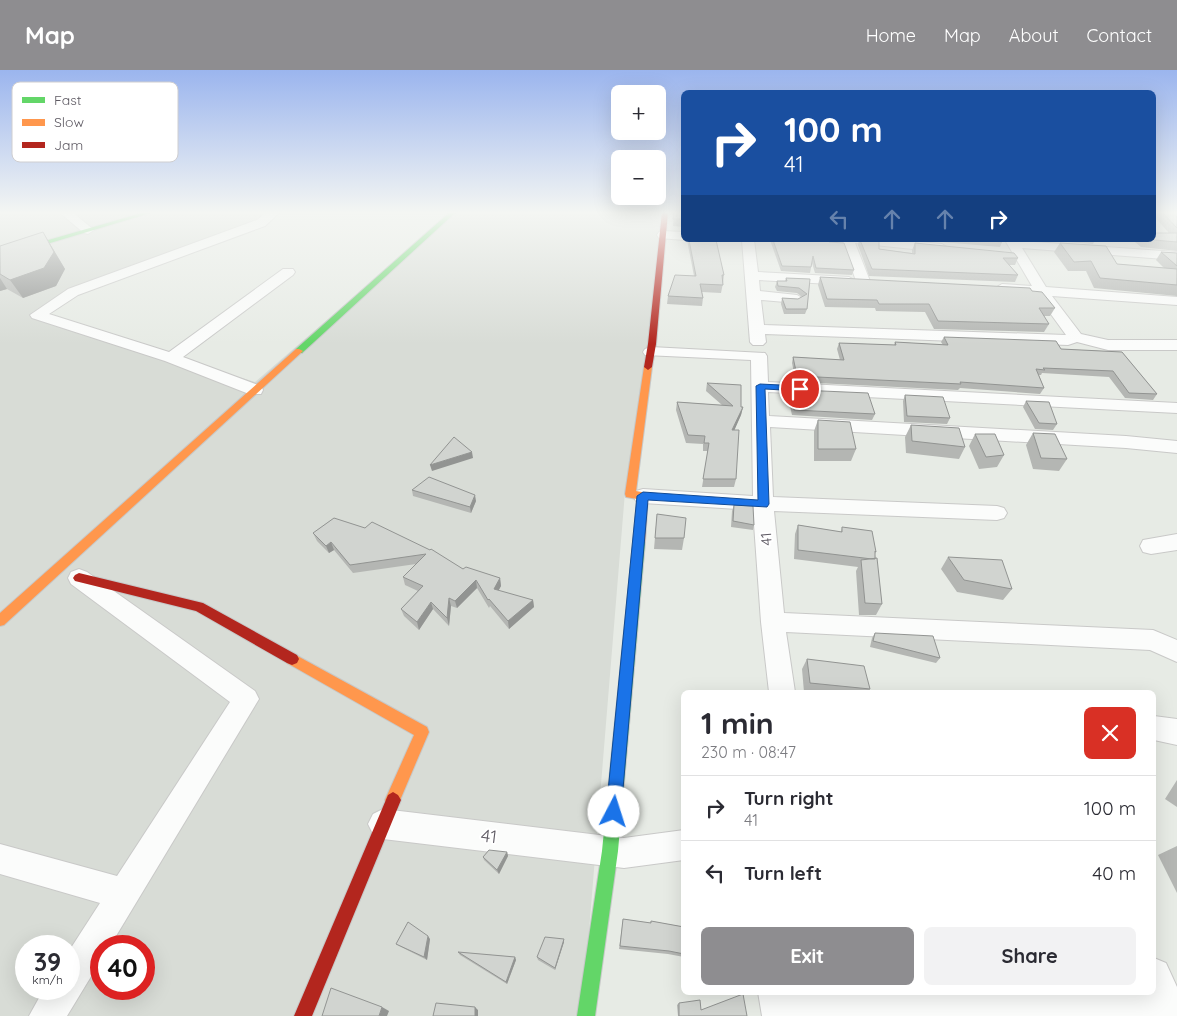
<!DOCTYPE html>
<meta charset="utf-8">
<style>
:root{--surface:#fff;--page:#f2f2f3;--text:#2b2b33;--muted:#7c7c81;--line:#e1e1e2;--accent:#8e8d90}
body{margin:0;font-family:Quicksand,sans-serif;background:var(--page);color:var(--text);height:100vh;display:flex;flex-direction:column;font-size:19px;white-space:nowrap}
*{box-sizing:border-box;margin:0}
p{font-size:16px;color:var(--muted)}
.icon{flex:none;width:28px;height:28px;fill:none;stroke:currentColor;stroke-width:2;stroke-linecap:round;stroke-linejoin:round}
.map{position:relative;flex:1;overflow:hidden}
.sheet{position:absolute;left:681px;top:620px;width:475px;height:305px;display:flex;flex-direction:column;background:var(--surface);border-radius:8px;box-shadow:0 5px 20px #0002}
.sheet>*{flex:none}
.top-card{position:absolute;left:681px;top:20px;width:475px;height:152px;border-radius:8px;box-shadow:0 5px 20px #0002;background:#1a4fa0;color:#fff;overflow:hidden}
.fabs{position:absolute;left:611px;top:15px;display:grid;gap:10px}
.fabs a{display:grid;place-items:center;width:55px;height:55px;border-radius:8px;background:var(--surface);box-shadow:0 5px 20px #0002;font-size:25px}
.speed{position:absolute;left:15px;top:865px;display:flex;gap:10px;font-size:25px;font-weight:700;text-align:center}
.speed>*{display:grid;place-content:center;width:65px;height:65px;border-radius:50%;background:var(--surface);box-shadow:0 5px 20px #0002;line-height:1}
.speed small{font-size:12px;font-weight:400}
.speed .limit{border:8px solid #d22;background:#fff;color:#111}
.pin{position:absolute;display:grid;place-items:center;width:42px;height:42px;color:#fff;margin:-21px;border:2px solid #fff;border-radius:50%;box-shadow:0 1px 5px #0007}
.me{position:absolute;width:55px;margin:-28px;rotate:5deg;stroke-linejoin:round;filter:drop-shadow(0 0 4px #0008)}
.turn{display:flex;align-items:center;gap:18px;height:105px;padding:0 20px;font-size:22px}
.turn .icon{width:65px;height:65px;stroke-width:2.5}
.turn b{display:block;font-size:35px;line-height:42px}
.lanes{display:flex;align-items:center;height:48px;padding:0 20px;background:#0003;justify-content:center;gap:25px;direction:ltr}
.lanes .off{opacity:.35}
.round{display:grid;place-items:center;flex:none;width:52px;height:52px;border-radius:8px;background:var(--page)}
.headline{display:flex;align-items:center;justify-content:space-between;height:85px;padding:0 20px}
h1{font-size:30px;font-weight:800;line-height:38px}
.button{display:flex;gap:10px;margin-top:auto;padding:10px 20px}
.button a{flex:1;height:58px;border-radius:8px;background:var(--accent);color:#fff;font-size:20px;font-weight:800;line-height:58px;text-align:center}
.button a+a{background:var(--page);color:var(--text)}
ul{padding:0;list-style:none}
li{display:flex;align-items:center;gap:15px;height:65px;padding:0 20px;border-top:1px solid var(--line)}
li div{flex:1}
li b{display:block;font-size:19px}
li em{font-style:normal}
header{display:flex;align-items:center;gap:30px;box-sizing:border-box;height:70px;padding:0 25px;background:var(--accent);color:#fff}
header strong{font-size:24px}
nav{display:flex;gap:28px;margin-inline-start:auto;font-size:18px}
.map>svg:first-child{display:block}
</style>
<header>
<strong>Map</strong>
<nav><a>Home</a><a>Map</a><a>About</a><a>Contact</a></nav>
</header>
<div class="map">
<svg width="1177" height="946" viewBox="0 0 1177 946">
<rect width="100%" height="100%" fill="#e7ebe5"/>
<path fill="#d8dcd6" fill-rule="evenodd" d="M0,142H274L261,153L57,232L38,245L255,312L452,142H663L642,330L625,422L582,946H0ZM26,876H69V919H26ZM101,876H144V919H101Z"/>
<g fill="none" stroke-linecap="round" stroke-linejoin="round">
<g stroke="#c9c9c8" stroke-width="2">
<path id="street" d="M59,142H72L94,160L88,164L84,163Z
M267,142H280L265,156L78,225L49,244L169,282L283,199H293L295,202L293,205L183,287L261,316L263,320L261,324H249L165,291L32,248L30,245L68,219L257,150Z
M663,161L684,162V170L659,168L657,165L659,162Z
M742,170H754L758,202L849,207L856,211L849,215L759,210L760,221L797,225L804,229L797,233L761,230L764,255L1066,265L1037,225L1002,222L995,218L1002,214L1032,216L1005,170L1177,182V190L1022,178L1046,217L1177,227V235L1052,226L1081,264L1108,270H1177V280H1108L1077,272L1068,275L765,264L766,272L763,275H753L750,272Z
M842,170H897L942,174L948,178L942,182L855,173L870,211L863,215L856,211Z
M651,277L765,283L767,286L768,312L1177,333V343L768,322L769,346L1126,366L1177,371V383L1126,378L770,357L773,427L997,436L1004,438L1007,443L1004,448L997,450L774,441L784,543L1153,560L1177,570V592L1150,580L786,562L795,622H769L761,552L753,440L643,433L636,431L633,426L636,421L643,419L753,426L751,290L645,285L643,282L645,279Z
M1177,464V480L1151,484L1143,482L1140,476L1143,470Z
M79,499L87,502L255,621L259,629L110,876H101V890L67,946H29L44,919H69V881L100,833L0,804V774L117,806L230,632L71,514L68,508L71,502Z
M1154,646L1177,649V675L1154,670Z
M383,739L624,768L684,760V790L624,798L383,769L373,764L368,754L373,744Z
M1154,888L1166,893L1177,917V946H762L758,922H1154Z"/>
</g>
<g stroke="#c7c8c8" stroke-width="2">
<path id="fast" d="M145,142H154L0,188V184Z
M450,142H456L302,283H296V279Z
M639,468L645,472L618,781L595,946H577L602,781L633,472Z"/>
</g>
<g stroke="#c7c8c8" stroke-width="2">
<path id="slow" d="M296,279H299L303,281L4,555L0,556V543Z
M648,294L652,297L636,421L647,423L648,426L645,472L639,476L633,472L637,429L626,427L625,424L644,297Z
M292,583L427,657L429,662L398,735L393,738L388,735L385,730L414,665L287,593L285,589L287,585Z"/>
</g>
<g stroke="#c7c8c8" stroke-width="2">
<path id="jam" d="M662,142H668L656,274L652,297L648,300L644,297L648,274Z
M79,503L203,533L297,585L299,589L297,593L292,595L287,593L196,541L75,511L73,508L75,505Z
M393,722L398,725L401,730L312,946H294L388,725Z"/>
</g>
<use href="#street" fill="#fbfcfb" fill-rule="evenodd"/>
<use href="#fast" fill="#63d668" fill-rule="evenodd"/>
<use href="#slow" fill="#ff974d" fill-rule="evenodd"/>
<use href="#jam" fill="#b3261e" fill-rule="evenodd"/>
</g>
<path fill="#b4b6b3" d="M674,142H684V157L673,156Z
M1154,142H1177V181L1141,177L1135,172L1136,170H1154L1169,163L1154,146Z
M43,162L65,199L56,216L23,228L7,219L0,221V176Z
M687,170H716L724,205L723,213L721,223L702,222L703,228L702,236L667,234L668,226L694,206Z
M770,170H828L854,200L852,205L815,203L812,193L810,203L781,201Z
M859,170H879V179L912,183V180L915,173L1018,188L1015,195H1009L1018,205L1015,212L869,206L858,175Z
M919,170H1000L1002,172L1000,177Z
M1042,170H1095L1093,174Z
M1060,173L1117,194L1164,198L1156,190L1161,182L1177,183V226L1094,218L1086,201H1068L1054,182Z
M820,207L1032,221L1055,238L1050,246H1043L1049,254L1044,262L934,259L925,242L876,241L875,238L825,237L818,215Z
M786,208L810,209L807,239L805,244H784L781,234L782,228L798,229L802,227L797,223L777,221L775,217L777,211H785Z
M944,267L1061,279L1122,282L1157,324L1153,330L1125,328L1109,307L1042,303L1041,305H1039L1044,318L1040,324L960,318L958,320L796,312L792,293L793,287L840,290L837,279L839,273L894,275L895,272L943,275L941,272Z
M707,313L741,337H743L741,345L734,360L736,409L734,417H702L708,381H703V374L686,373L676,340L677,332L722,335L706,321Z
M800,320L875,344L872,350L792,345L788,328L790,322H799Z
M905,325L950,348L947,354L904,352L903,331Z
M1026,331L1057,354L1053,360L1035,359L1023,337Z
M818,350L856,379L851,391H814V361Z
M911,355L965,377L959,389L906,383L905,367Z
M1033,363L1067,389L1059,401L1033,399L1026,375Z
M975,364L1004,385L997,397L979,399L969,376Z
M412,420L476,431L471,443L413,426Z
M734,435L754,455L753,460L731,457L732,441Z
M657,444L684,468L682,480L654,479Z
M334,448L463,499L500,508L501,516L498,521L533,530L534,537L509,559L490,536L489,538L477,518L457,538L451,536L449,556L433,539L419,560L404,546L401,539L418,521L405,515L403,507L416,494L353,503L334,480L329,483L317,471L313,463Z
M798,455L841,462L842,457L876,482L875,484L882,534L876,545H859L856,501L858,497L794,489L795,464Z
M948,487L1012,519L1003,530L957,522L941,499Z
M875,563L940,588L936,593L870,577L872,568Z
M807,589L870,619L868,622H804L802,599Z
M1177,710V737L1165,729Z
M1177,776V823L1158,785Z
M507,782L508,786L499,804L484,790L483,787Z
M623,849L650,853L651,851L684,857V887L668,884L619,879Z
M430,869L427,890L399,876L396,874Z
M564,869V872L555,900L538,890L537,887Z
M458,882L515,887L516,890L507,914L460,885Z
M679,933L701,940L747,946H678L677,935Z"/>
<path fill="#929492" d="M43,162L65,199L56,216L23,228L10,210Z
M0,208L7,219L0,221Z
M743,337L741,345L731,368L732,360Z
M472,382L473,388L432,401L430,395Z
M475,425L476,431L471,443L470,437Z
M331,472L334,480L329,483L326,476Z
M500,508L501,516L495,527L494,519Z
M476,510L477,518L457,538L455,531Z
M449,528L451,536L449,556L447,548Z
M533,530L534,537L509,559L508,551Z
M431,532L433,539L419,560L417,552Z
M507,782L508,786L499,804L497,800Z
M428,866L430,869L427,890L424,887Z
M564,869V872L555,900V898Z
M515,887L516,890L507,914L506,912Z
M382,937L389,941L387,946H379Z
M475,937L478,940V946H475Z"/>
<path fill="#d1d4d0" stroke="#929492" d="M674,142H684V149H673Z
M1162,142H1177V158Z
M43,162L54,182L44,198L10,210L0,204V176Z
M1154,163H1177V172L1154,170Z
M689,170H716L724,205H722L723,215L700,214L703,228L668,226L675,205L696,206Z
M773,170H828L829,172L844,173L854,200L816,198L813,186L811,197L782,196Z
M860,170H879V179L915,184V173L1014,183L1018,188H1003L1018,205L872,199Z
M980,170H1000L1002,172Z
M1060,173L1106,176L1117,194L1177,199V215L1100,208L1091,191L1074,192Z
M1161,182L1177,183V196Z
M820,207L1030,218L1032,221L1042,222L1055,238H1039L1049,254L938,251L929,234H879L877,230L827,229Z
M786,208L810,209L807,239H786L782,228L798,229L807,224L799,218L778,216L777,211H787Z
M944,267L1056,271L1061,279L1122,282L1157,324L1129,323L1113,301L1043,298L1045,300L1036,299L1044,318L960,312L961,314L797,306L793,287L844,290L839,273L896,275L895,272L948,275Z
M707,313L741,315V337H743L732,360H739L736,409H703L709,373H704L705,366L688,365L677,332L733,336Z
M800,320L868,323L875,344L794,340L790,322H801Z
M905,325L943,327L950,348L907,346Z
M1026,331L1049,332L1057,354L1039,353Z
M818,350L850,352L856,379H818Z
M911,355L959,358L965,377L912,371Z
M1033,363L1055,364L1067,389L1041,388Z
M975,364H995L1004,385L986,387Z
M454,367L472,382L430,395Z
M429,407L475,425L470,437L412,420Z
M734,435L753,436L754,455L733,451Z
M657,444L686,448L684,468H655Z
M334,448L365,458L372,452L430,480L431,479L463,499L466,497L500,508L494,519L533,530L508,551L489,529L488,530L476,510L455,531L449,528L447,548L431,532L417,552L401,539L423,516L403,507L426,484L350,495L331,472L326,476L313,463Z
M798,455L842,462V457L872,461L876,482L875,481V489H872L798,480Z
M948,487L1002,490L1012,519L964,510Z
M877,488L882,534L865,533L861,490Z
M875,563L933,566L940,588L873,571Z
M807,589L864,596L870,619L810,613Z
M489,780L507,782L497,800L483,787Z
M623,849L651,853V851L684,857V884L669,881L620,876Z
M408,852L428,866L424,887L396,874Z
M545,867L564,869L555,898L537,887Z
M458,882L515,887L506,912Z
M331,918L382,937L379,946H322Z
M743,924L747,946H679V933L700,930L701,940Z
M436,933L475,937V946H433Z"/>
<linearGradient id="sky" x2="0" y2="1"><stop stop-color="#9bb5ee"/><stop offset="0.52" stop-color="#f4f6f3"/><stop offset="1" stop-color="#f4f6f3" stop-opacity="0"/></linearGradient>
<rect width="1177" height="274" fill="url(#sky)"/>
<path fill="#1a73e8" stroke="#114b97" d="M760,314L800,316L804,319L800,321L765,319L769,434L767,437L648,430L621,742L619,747L614,749L608,747L606,742L637,426L643,422L758,430L756,316Z"/>
<g text-anchor="middle" dominant-baseline="central" stroke-width="4" stroke-linejoin="round" paint-order="stroke">
<g font-size="15" fill="#5e5a63" stroke="#fff">
<text transform="translate(766 469) rotate(-95)">41</text>
</g>
<g font-size="18" fill="#5e5a63" stroke="#fff">
<text transform="translate(489 766) rotate(7)">41</text>
</g>
</g>
<rect x="12" y="12" width="166" height="80" rx="8" fill="#fff" stroke="#cfced0" stroke-width="1"/>
<rect x="22" y="27" width="23" height="6" fill="#63d668"/>
<rect x="22" y="49" width="23" height="7" fill="#ff974d"/>
<rect x="22" y="72" width="23" height="6" fill="#b3261e"/>
<g font-size="14" fill="#5e5a63">
<text x="54" y="35">Fast</text>
<text x="54" y="57">Slow</text>
<text x="54" y="80">Jam</text>
</g>
</svg>
<div class="fabs">
<a>+</a>
<a>−</a>
</div>
<div class="speed"><div>39<small>km/h</small></div><div class="limit">40</div></div>
<div class="pin" style="left:800px;top:319px;background:#d93025"><svg class="icon" aria-label="arrive" viewBox="0 0 24 24"><path d="M6 21V4h12l-3 4 3 4H6"/></svg></div>
<svg class="me" style="left:614px;top:742px" viewBox="-20 -20 40 40"><circle r="19" fill="#fff"/><path d="M0-13L10 11 0 6-10 11z" fill="#1a73e8"/></svg>
<div class="top-card">
<div class="turn"><svg class="icon" aria-label="right" viewBox="0 0 24 24"><path d="M7 20v-9h11M14 6l5 5-5 5"/></svg><div><b>100 m</b>41</div></div>
<div class="lanes"><svg class="icon off" aria-label="left" viewBox="0 0 24 24"><path d="M17 20v-9H6M10 6l-5 5 5 5"/></svg><svg class="icon off" aria-label="ahead" viewBox="0 0 24 24"><path d="M12 20V5M6 11l6-6 6 6"/></svg><svg class="icon off" aria-label="ahead" viewBox="0 0 24 24"><path d="M12 20V5M6 11l6-6 6 6"/></svg><svg class="icon" aria-label="right" viewBox="0 0 24 24"><path d="M7 20v-9h11M14 6l5 5-5 5"/></svg></div>
</div>
<section class="sheet">
<div class="headline"><div><h1>1 min</h1><p>230 m · 08:47</p></div><a class="round" style="background:#d93025;color:#fff"><svg class="icon" aria-label="close" viewBox="0 0 24 24"><path d="M6 6l12 12M18 6L6 18"/></svg></a></div>
<ul>
<li><svg class="icon" aria-label="right" viewBox="0 0 24 24"><path d="M7 20v-9h11M14 6l5 5-5 5"/></svg><div><b>Turn right</b><p>41</p></div><em>100 m</em></li>
<li><svg class="icon" aria-label="left" viewBox="0 0 24 24"><path d="M17 20v-9H6M10 6l-5 5 5 5"/></svg><div><b>Turn left</b></div><em>40 m</em></li>
</ul>
<div class="button"><a>Exit</a><a>Share</a></div>
</section>
</div>
